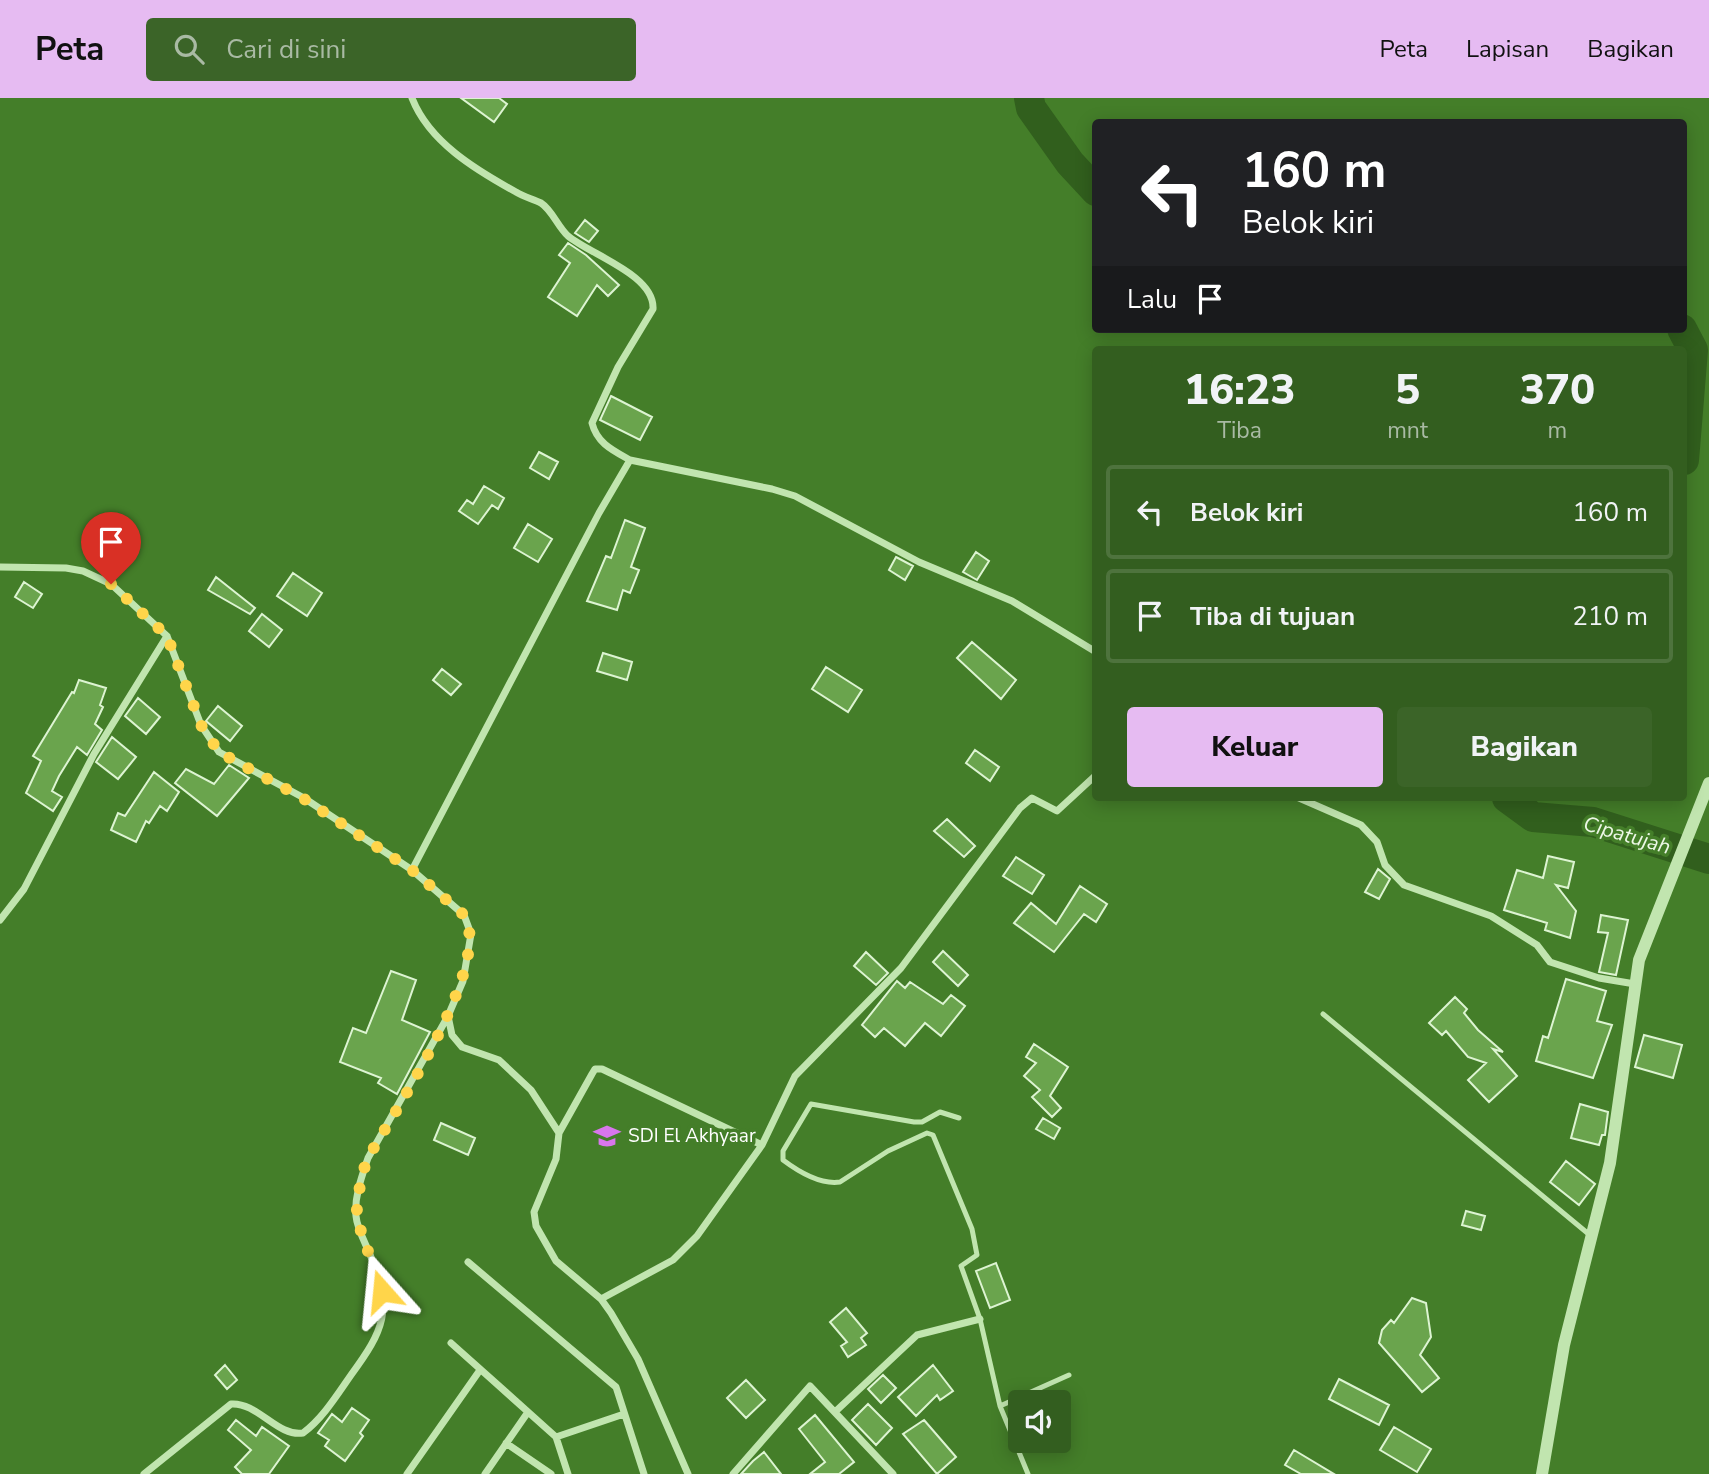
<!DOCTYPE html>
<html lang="id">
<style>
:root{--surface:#335e1f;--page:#3b6428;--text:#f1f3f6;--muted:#a9baa4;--line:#4e733d;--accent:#e6bbf2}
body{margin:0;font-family:"Nunito Sans",sans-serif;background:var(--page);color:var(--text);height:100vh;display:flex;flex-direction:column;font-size:26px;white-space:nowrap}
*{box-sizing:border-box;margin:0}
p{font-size:23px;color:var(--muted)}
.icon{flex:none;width:38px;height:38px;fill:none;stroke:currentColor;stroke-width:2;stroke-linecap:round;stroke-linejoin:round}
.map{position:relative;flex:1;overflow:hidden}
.sheet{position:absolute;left:1092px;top:248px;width:595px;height:455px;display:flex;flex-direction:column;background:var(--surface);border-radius:7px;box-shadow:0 4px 18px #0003}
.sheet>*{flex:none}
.hud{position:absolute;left:1092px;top:21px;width:595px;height:214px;border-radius:7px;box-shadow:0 4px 18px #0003;background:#202124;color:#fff;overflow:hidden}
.tools{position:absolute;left:1008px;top:1292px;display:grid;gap:14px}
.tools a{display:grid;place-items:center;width:63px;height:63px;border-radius:7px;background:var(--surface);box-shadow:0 4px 18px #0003;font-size:35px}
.pin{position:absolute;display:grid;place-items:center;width:60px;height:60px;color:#fff;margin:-72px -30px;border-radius:50% 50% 50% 0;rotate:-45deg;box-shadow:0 0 7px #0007}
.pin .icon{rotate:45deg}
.me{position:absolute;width:77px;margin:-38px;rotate:342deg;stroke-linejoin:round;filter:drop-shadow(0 0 5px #0008)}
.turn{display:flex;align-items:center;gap:24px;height:147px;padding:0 35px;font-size:32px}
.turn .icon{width:91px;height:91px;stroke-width:2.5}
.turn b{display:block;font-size:49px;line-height:60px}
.then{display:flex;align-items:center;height:66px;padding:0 35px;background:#0003;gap:14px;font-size:26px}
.eta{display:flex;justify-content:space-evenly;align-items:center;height:119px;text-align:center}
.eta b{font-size:42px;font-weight:800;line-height:49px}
.action{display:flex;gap:14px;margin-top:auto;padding:14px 35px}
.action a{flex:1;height:80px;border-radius:7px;background:var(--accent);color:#111;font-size:28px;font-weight:800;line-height:80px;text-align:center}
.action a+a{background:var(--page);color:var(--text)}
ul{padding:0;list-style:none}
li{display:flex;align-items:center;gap:21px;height:94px;margin:0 14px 10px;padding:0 21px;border:4px solid var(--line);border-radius:7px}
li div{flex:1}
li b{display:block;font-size:26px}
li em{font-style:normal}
header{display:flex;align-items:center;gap:42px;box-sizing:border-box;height:98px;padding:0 35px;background:var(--accent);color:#111}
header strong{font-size:33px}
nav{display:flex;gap:38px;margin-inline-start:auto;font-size:24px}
.search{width:490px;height:63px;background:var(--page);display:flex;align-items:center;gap:18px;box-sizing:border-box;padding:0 24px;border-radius:7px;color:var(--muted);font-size:26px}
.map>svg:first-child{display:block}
</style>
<header>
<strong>Peta</strong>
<div class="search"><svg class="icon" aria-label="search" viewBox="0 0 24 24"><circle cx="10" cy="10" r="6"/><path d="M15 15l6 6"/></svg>Cari di sini</div>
<nav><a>Peta</a><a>Lapisan</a><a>Bagikan</a></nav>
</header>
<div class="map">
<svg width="1709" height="1376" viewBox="0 0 1709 1376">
<rect width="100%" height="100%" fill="#447e29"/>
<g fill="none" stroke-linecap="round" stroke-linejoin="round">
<path stroke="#315f1d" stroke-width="30" d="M1029,0L1031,10L1070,65L1096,93
M1682,231L1693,252L1684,362
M1507,700L1533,719L1593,724L1709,761"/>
</g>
<path fill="#6aa44d" stroke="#ddf4d2" stroke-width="2" d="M461,0H499L507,6L494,24Z
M585,122L598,133L589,144L575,135Z
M568,145L586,157L619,187L608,198L597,187L577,218L548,199L570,165L559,157Z
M611,298L652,319L640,342L600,322Z
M539,354L558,364L549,381L530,370Z
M484,388L504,400L498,411L492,407L478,426L459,413L467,402L473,406Z
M625,422L645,430L631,469L639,472L630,495L623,492L617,512L587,503L606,458L611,460Z
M528,426L552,441L538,464L514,450Z
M976,454L989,463L977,482L963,474Z
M896,459L913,468L905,482L889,472Z
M293,475L322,495L307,518L277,498Z
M216,479L255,510L250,516L208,492Z
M24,484L42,496L33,510L15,499Z
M262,516L282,532L269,549L249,533Z
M972,544L1016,582L1001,601L957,560Z
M603,555L632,564L627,582L597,573Z
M826,569L862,592L848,614L812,591Z
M442,571L461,586L451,597L433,582Z
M79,582L106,590L100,607L103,609L95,626L102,632L87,657L77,649L59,678L52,693L62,699L53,713L26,695L41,663L33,658L72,594L74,595Z
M138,600L160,619L146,636L125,618Z
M218,608L242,628L230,643L206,623Z
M112,639L136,659L118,681L96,664Z
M975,652L999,669L990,683L966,665Z
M229,667L249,680L217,718L175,685L186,671L214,686Z
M154,674L179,694L167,713L160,708L149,725L146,723L136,744L111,732L118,715L125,718Z
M947,721L975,748L964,759L934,733Z
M1548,758L1574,764L1568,790L1556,787L1576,813L1570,840L1545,832L1547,825L1504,812L1517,772L1543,780Z
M1016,759L1044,777L1032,796L1003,778Z
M1378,771L1390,781L1379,801L1365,794Z
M1080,788L1107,806L1096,824L1084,816L1054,854L1014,825L1031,805L1056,826Z
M1601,817L1628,822L1616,877L1599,874L1608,835L1598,834Z
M943,853L968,877L958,888L933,864Z
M866,854L888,875L876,887L854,868Z
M391,873L416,882L402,922L430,934L397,996L378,985L381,980L340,964L353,930L366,935Z
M1566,881L1606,893L1597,923L1612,927L1593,980L1536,963L1543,938L1548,940Z
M897,883L905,890L910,884L943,906L951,897L965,908L941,938L925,925L905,948L884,930L875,939L862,927Z
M1455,899L1467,911L1464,915L1478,932L1503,954L1493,951L1517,978L1489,1004L1468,982L1486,965L1468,959L1446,933L1442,937L1429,925Z
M1644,937L1682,947L1673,980L1635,969Z
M1034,946L1068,969L1050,998L1061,1010L1052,1019L1032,999L1040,992L1024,978L1036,965L1026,959Z
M1580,1006L1608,1014L1605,1037H1602L1599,1047L1571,1040Z
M1043,1020L1060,1030L1054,1041L1036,1031Z
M441,1025L475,1040L468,1057L434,1042Z
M1566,1063L1595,1086L1579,1107L1550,1084Z
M1466,1113L1485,1118L1481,1132L1462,1127Z
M996,1165L1010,1202L990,1210L976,1173Z
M1412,1200L1426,1205L1431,1239L1420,1257L1439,1280L1422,1294L1379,1245L1382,1232L1391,1222L1394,1225Z
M846,1210L867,1235L861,1240L866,1247L848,1259L841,1248L847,1244L830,1224Z
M225,1267L237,1282L227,1291L215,1277Z
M933,1267L953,1293L940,1302L937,1297L916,1318L898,1299Z
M883,1277L896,1290L881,1305L868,1291Z
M1339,1281L1389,1307L1379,1327L1329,1301Z
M746,1282L765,1302L746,1320L727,1300Z
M868,1306L892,1330L876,1347L852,1322Z
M352,1310L369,1322L360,1335L363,1338L345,1363L325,1348L329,1342L318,1335L332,1316L342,1324Z
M815,1317L854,1364L839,1376H810L825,1364L799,1331Z
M236,1322L256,1338L262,1329L289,1348L269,1376H242L235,1369L251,1352L228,1332Z
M924,1322L956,1359L937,1376L903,1336Z
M1394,1329L1431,1351L1417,1374L1380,1352Z
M1294,1352L1334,1376H1301L1285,1367Z
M764,1354L781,1376H741L753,1363Z"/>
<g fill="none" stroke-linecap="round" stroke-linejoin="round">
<path stroke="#c1e5af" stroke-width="5" d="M1323,916L1591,1138
M959,1020L940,1014L922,1024H914L811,1006L783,1053V1062C799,1074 820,1087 840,1084L888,1053L927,1035L933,1037L972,1131L977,1157L961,1168L980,1221L1000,1308L1028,1376
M1000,1308L1069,1277"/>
<path stroke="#c1e5af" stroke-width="7" d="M412,0C429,44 476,72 516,94C524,99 533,101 541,105C552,112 558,129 568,138C591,157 655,177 653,211L618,269L592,325C597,345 612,352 630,362L599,415L412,772
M630,362L772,391L795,398L919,464L1012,503L1096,554
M0,469L66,470L83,473L111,486L167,538L201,627L219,654L304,700L412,772L464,817L471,836L463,883L448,918L452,937L462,949L499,962L531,992L559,1035L556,1061L534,1114L536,1128L556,1163L601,1201L611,1215L638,1261L688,1376
M1299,700L1361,727L1377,744L1385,767L1404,787L1491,818L1537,847L1550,864L1599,880L1635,886
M0,822L24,791L94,656L167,538
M559,1035L592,976L595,971H602L762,1047
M468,1164L616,1289L644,1376
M601,1201L673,1162L697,1138L762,1047L795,978L901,870L1020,710L1032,700L1057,713L1096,677
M451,1245L556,1339L568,1376
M836,1313L917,1237L980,1221
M556,1339L624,1316
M506,1345L551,1376
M144,1376L231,1306C258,1304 277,1339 303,1335C323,1320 337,1297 351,1277C384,1232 393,1212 371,1159C366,1146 357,1131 356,1118C354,1099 362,1078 368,1060L448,918
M407,1376L480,1272
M485,1376L528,1314
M733,1376L810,1288L893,1376"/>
<path stroke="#c1e5af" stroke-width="12" d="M1542,1376L1564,1247L1610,1065L1639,862L1709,685"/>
</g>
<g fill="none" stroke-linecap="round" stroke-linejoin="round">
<path stroke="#ffd54a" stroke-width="12" stroke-dasharray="0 21.6" d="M111,486L167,538L201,627L219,654L304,701L412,772L464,817C494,865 394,1014 368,1060L361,1079L356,1119L382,1193"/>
</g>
<defs>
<g id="school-bare" transform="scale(2.1)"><path d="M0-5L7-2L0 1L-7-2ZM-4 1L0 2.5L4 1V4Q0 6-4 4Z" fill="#d876ec" stroke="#447e29" stroke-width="2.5" paint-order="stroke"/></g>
</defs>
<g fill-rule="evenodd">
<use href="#school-bare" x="607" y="1038"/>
</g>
<g text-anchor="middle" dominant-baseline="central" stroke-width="7" stroke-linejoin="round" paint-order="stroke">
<g font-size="19" fill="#fff" stroke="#447e29" text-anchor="start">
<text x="628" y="1038">SDI El Akhyaar</text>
</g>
<g font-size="21" font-style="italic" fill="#edf8e7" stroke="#447e29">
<text transform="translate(1627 737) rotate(16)">Cipatujah</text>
</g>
</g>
</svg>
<div class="tools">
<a><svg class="icon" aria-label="sound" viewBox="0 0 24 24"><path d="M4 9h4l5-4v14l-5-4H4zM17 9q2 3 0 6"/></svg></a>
</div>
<div class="pin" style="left:111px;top:486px;background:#d93025"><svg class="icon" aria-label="arrive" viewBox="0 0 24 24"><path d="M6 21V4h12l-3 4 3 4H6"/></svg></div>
<svg class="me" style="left:382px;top:1193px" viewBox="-20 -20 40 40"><path d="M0-17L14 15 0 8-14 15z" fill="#ffd54a" stroke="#fff" stroke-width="4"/></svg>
<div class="hud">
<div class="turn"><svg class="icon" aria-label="left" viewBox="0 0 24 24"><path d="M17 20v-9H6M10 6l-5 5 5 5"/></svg><div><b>160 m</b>Belok kiri</div></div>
<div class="then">Lalu<svg class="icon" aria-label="arrive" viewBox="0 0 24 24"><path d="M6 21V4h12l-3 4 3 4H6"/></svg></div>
</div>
<section class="sheet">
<div class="eta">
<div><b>16:23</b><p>Tiba</p></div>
<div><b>5</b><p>mnt</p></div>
<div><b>370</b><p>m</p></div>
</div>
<ul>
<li><svg class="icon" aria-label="left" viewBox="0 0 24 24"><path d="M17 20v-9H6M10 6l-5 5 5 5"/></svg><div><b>Belok kiri</b></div><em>160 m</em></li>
<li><svg class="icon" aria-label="arrive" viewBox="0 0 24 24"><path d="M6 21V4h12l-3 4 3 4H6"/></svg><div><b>Tiba di tujuan</b></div><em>210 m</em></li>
</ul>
<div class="action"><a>Keluar</a><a>Bagikan</a></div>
</section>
</div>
